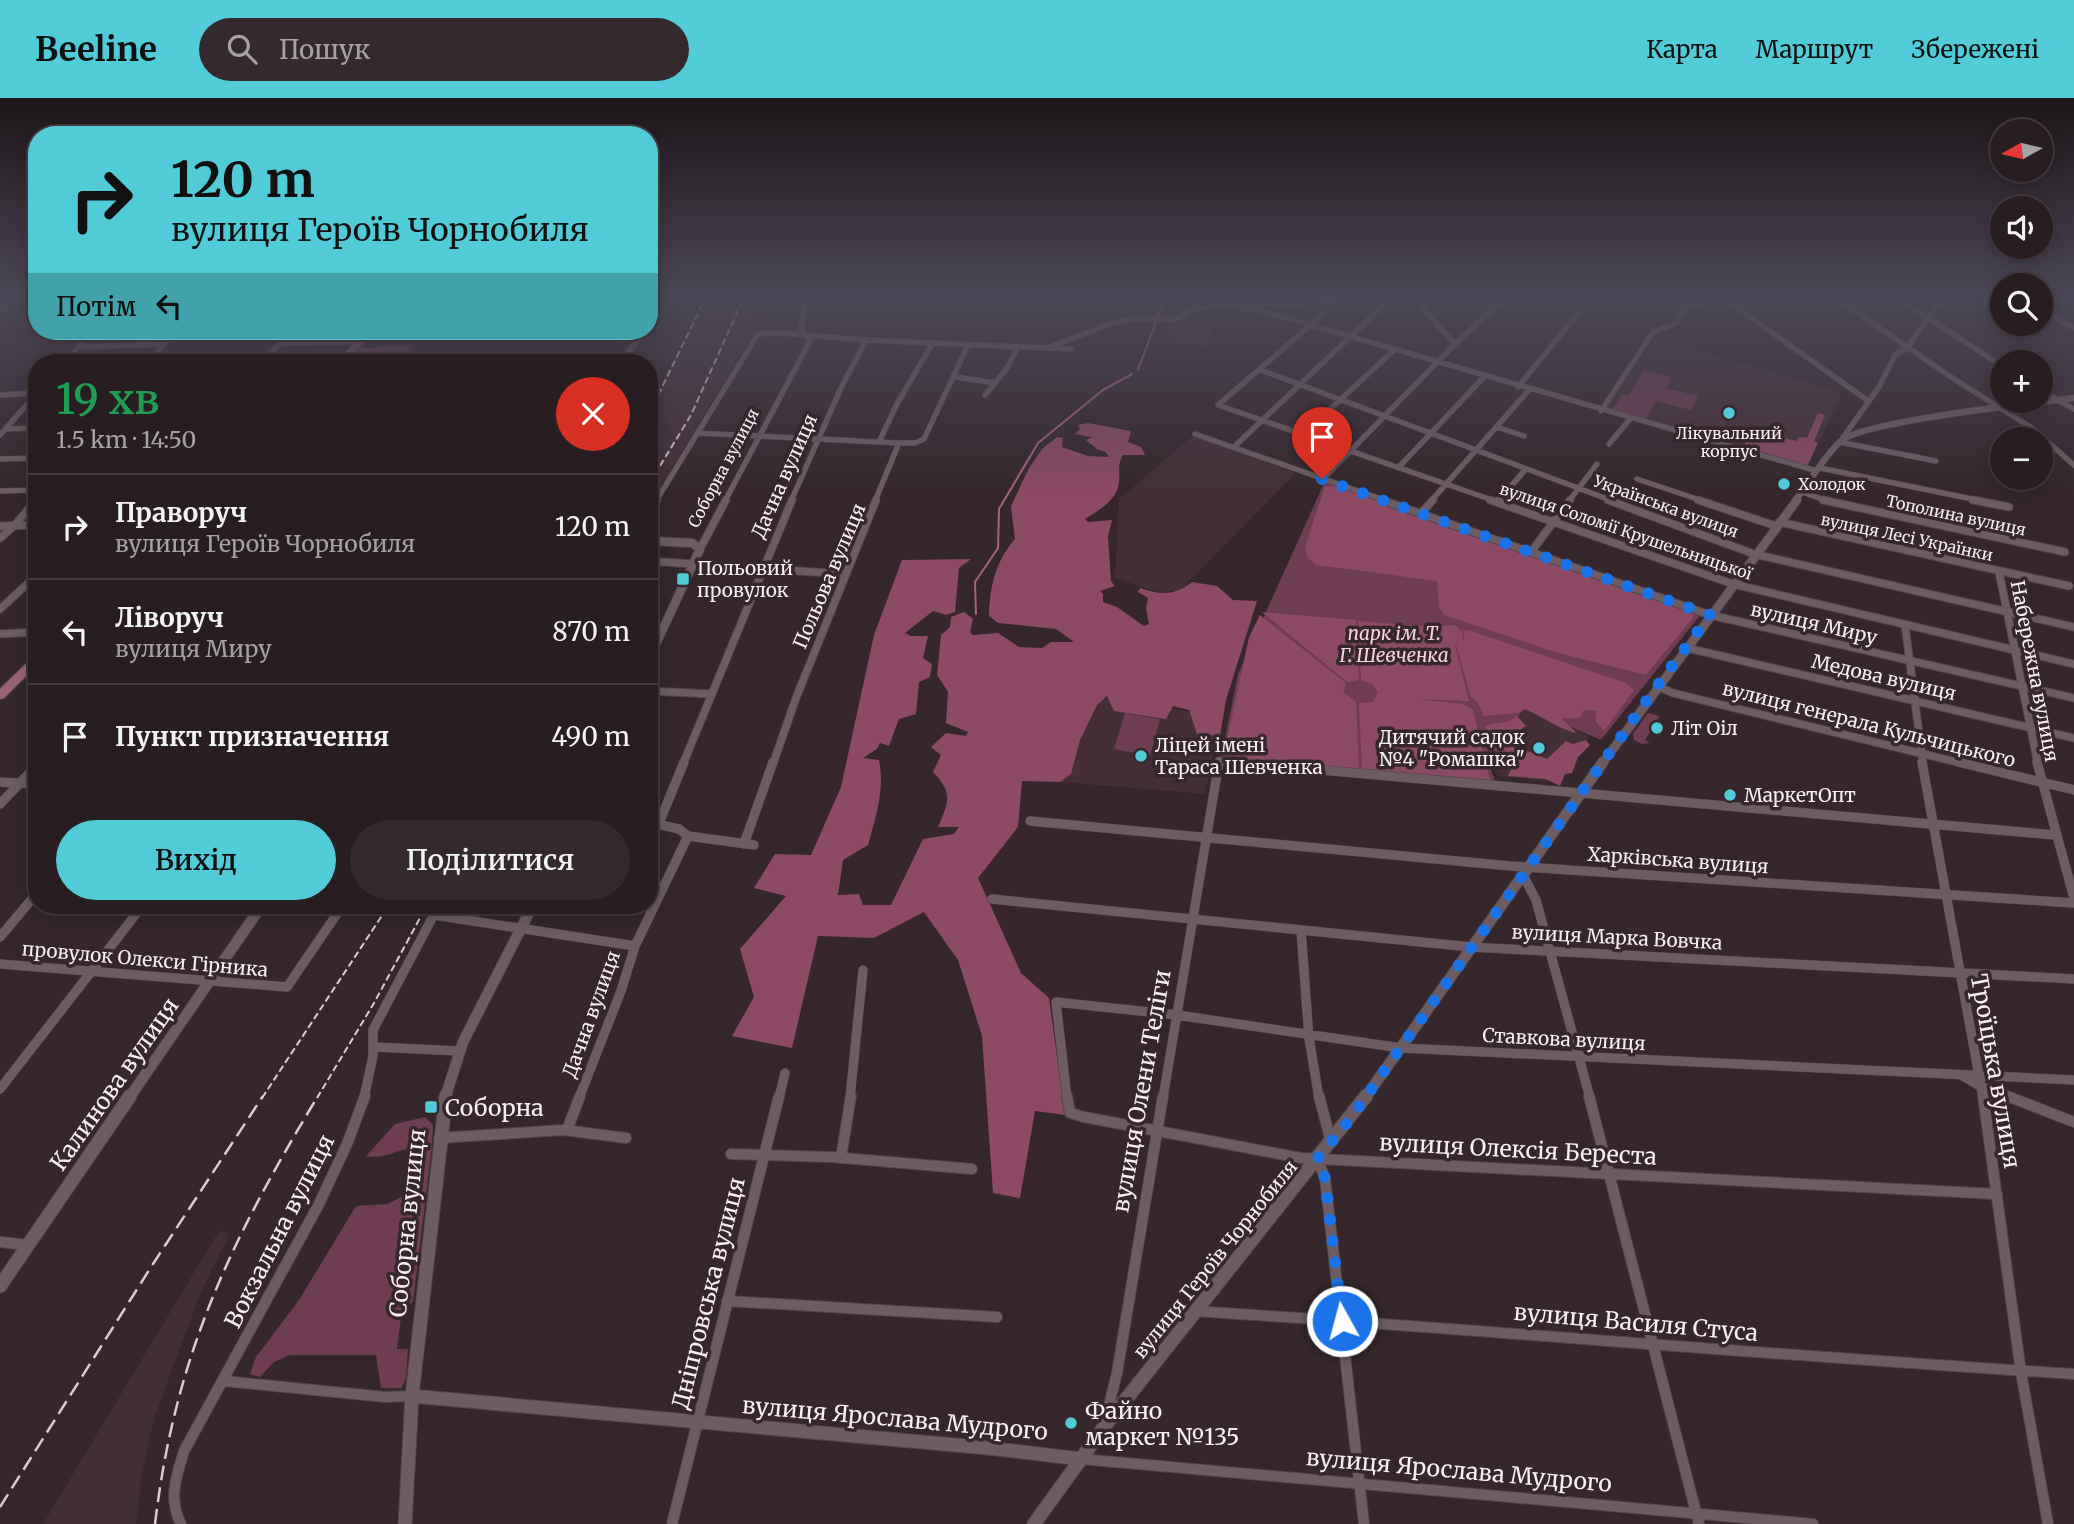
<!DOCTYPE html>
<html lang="uk">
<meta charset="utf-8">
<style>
:root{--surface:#281d21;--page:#342a2e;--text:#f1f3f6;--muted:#a5a2a5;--line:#443b3f;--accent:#52cbd8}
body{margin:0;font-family:Merriweather,serif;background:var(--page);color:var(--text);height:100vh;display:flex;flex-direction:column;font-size:26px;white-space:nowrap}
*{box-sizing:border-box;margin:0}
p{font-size:23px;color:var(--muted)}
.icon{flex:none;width:38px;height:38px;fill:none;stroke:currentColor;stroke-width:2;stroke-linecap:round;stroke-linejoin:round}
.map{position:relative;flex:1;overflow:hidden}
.details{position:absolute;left:28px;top:256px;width:630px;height:560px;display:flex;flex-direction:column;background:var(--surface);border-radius:28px;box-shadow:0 4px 18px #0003,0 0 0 2px var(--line)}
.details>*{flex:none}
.top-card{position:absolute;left:28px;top:28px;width:630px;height:214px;border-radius:28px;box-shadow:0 4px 18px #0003,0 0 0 2px var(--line);background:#52cbd8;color:#111;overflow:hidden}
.needle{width:46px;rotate:262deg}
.buttons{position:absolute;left:1990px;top:21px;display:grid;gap:14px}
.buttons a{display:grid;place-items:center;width:63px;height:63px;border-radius:50%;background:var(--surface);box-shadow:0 4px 18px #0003,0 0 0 2px var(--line);font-size:35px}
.pin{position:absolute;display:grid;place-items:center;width:60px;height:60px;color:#fff;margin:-72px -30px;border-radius:50% 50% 50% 0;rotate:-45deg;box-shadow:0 0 7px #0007}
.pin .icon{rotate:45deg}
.me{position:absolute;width:77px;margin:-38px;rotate:353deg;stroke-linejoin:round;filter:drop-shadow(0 0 5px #0008)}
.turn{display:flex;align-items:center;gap:24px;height:147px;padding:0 28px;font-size:32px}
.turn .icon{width:91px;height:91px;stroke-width:2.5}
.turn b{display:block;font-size:49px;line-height:60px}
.then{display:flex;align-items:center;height:66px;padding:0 28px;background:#0003;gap:14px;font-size:26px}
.round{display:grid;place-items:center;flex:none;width:74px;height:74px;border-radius:37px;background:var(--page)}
.summary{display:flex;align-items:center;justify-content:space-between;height:119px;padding:0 28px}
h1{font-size:42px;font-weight:600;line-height:52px;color:#1e9e55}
.cta{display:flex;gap:14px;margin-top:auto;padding:14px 28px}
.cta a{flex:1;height:80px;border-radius:42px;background:var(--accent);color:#111;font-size:28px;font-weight:600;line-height:80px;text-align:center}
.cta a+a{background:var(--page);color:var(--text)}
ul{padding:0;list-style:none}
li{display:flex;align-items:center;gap:21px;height:105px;padding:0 28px;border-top:2px solid var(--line)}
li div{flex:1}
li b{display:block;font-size:26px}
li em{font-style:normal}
header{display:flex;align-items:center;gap:42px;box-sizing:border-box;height:98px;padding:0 35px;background:var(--accent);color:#111}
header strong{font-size:33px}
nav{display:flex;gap:38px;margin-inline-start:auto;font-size:24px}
.search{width:490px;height:63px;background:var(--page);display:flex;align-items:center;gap:18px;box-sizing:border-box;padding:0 24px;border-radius:38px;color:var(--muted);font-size:26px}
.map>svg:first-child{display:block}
</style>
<header>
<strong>Beeline</strong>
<div class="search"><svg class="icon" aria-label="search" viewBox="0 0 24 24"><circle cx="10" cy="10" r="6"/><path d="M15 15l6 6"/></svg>Пошук</div>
<nav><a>Карта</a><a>Маршрут</a><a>Збережені</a></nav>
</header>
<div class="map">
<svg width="2074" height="1426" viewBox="0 0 2074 1426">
<rect width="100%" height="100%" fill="#35272c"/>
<path fill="#442f37" d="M706,197H765L758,219L751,222L754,234L649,408V300L653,291H659Z
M1189,226L1213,229L1208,248L1172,245L1166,240L1174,228Z
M184,233H324L318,238L177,242Z
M1655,240L1842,294L1808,369L1606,310Z
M1193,338L1296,375L1179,493L1159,494L1115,480L1119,401Z
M1089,599L1222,618L1205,696L1060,684Z
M1525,609L1589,638L1555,684L1498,678L1488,662Z
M219,1133L230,1135L201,1194L155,1318L142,1373L136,1426H43Z"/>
<path fill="#6e3d51" d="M386,247H412L399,264H345L360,250H375Z
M1643,272L1671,279L1666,290L1698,298L1691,312L1656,303L1646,321L1613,311L1622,296L1629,297Z
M1325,383L1701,516L1601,642L1525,609L1488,662L1495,684L1221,661L1238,576Z
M1125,615L1160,621L1150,658L1114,651Z
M1648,615L1660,618L1645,642L1650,645L1642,646L1634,642L1633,636Z
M425,1019L433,1027L432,1048L413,1204L402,1211L397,1251H408L406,1280L401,1290H381L376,1257H289L274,1264L260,1279L250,1276L256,1259L299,1202L356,1108L388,1106L406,1096L416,1049C398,1051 384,1062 366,1058L395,1026Z"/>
<path fill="#8c4a65" d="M1818,315L1825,317L1814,343L1818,345L1807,368L1737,346L1745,347V342L1751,344L1754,342L1745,338L1748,331L1796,343L1800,339L1807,340Z
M1088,325L1131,333L1128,344L1141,349L1145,357H1123C1117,367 1120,374 1119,385C1116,403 1099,412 1085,421L1088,424L1112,422L1108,438L1111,483L1115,488L1100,493L1103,496V504L1117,509L1144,528L1149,526L1146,510L1148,500L1138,494L1140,490C1161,497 1174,498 1192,484L1217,488L1233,502L1257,503L1226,602L1220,638L1197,636L1189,612L1173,608L1166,621L1114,613L1107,598L1097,607L1080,642L1071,676L1060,684L1022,683L1018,729L978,780L1021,875L1049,900L1065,1017L1035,1013L1020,1100L993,1095L982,938L958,862L924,814L874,840L818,838L792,950L732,938L754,899L740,851L786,798L754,790L775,756L811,757L841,689L874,537L902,462L971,461L959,470L955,514L946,517L933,513L905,535L911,538H928L923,560L932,566L930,579L919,584L916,616L899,621L889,648L880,645L877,651L863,660L879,662C885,692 876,718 868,747L843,762L838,797L859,796L863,807H891L923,741L954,736L959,729H938C949,703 953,695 933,674L941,657L931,649L946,635L966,638L968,634L946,625L948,594L937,577L941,537L950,529L951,519L964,514L973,521L970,534L973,537L998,535L1019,549L1042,550L1051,544H1074L1056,531L998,525L989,518C990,488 995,464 1015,441L1011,408L1029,370L1042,351L1057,339L1063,340L1062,349L1088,358L1109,359L1106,354L1097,351L1086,342L1092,339L1075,336L1080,331L1078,327Z
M1325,388H1335L1694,515L1692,521L1646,577L1558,555L1444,517L1439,509L1437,483L1316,467L1308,460L1305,449Z
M1262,514L1356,522L1359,582L1347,584Z
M1260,517L1346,585L1343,594L1356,604L1359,671L1226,660L1224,656L1249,539Z
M1358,523L1433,529L1455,527L1463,535L1462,542L1465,538L1463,533L1468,532L1626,585L1634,592L1604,633L1596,624V613L1584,612L1580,620H1561L1577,635C1558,631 1543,619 1525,611L1518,615L1484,618L1478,605L1471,599L1456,547L1460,543L1455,547L1469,603L1417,601L1463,606L1473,612L1490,682L1362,671L1359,605L1372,604L1378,595L1373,587L1361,582Z
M1517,618L1526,628L1512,637L1513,647L1547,661L1566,643L1573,646L1586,642L1590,647L1578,659L1572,675L1565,676L1560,688L1546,681L1508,678L1515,664L1487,648L1484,631L1487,627L1510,623Z"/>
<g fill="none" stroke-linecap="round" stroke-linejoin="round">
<path stroke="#a7627e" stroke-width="2" d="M1158,218L1167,197
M1138,272L1156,224
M976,516L975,484L998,450L999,411L1038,345L1103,292L1132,276"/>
<g stroke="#52464a" stroke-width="6">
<path id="minor-far3" d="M1651,197C1671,201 1699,215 1715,197
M1719,197L1867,302
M1832,197L1954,281L2032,330L2074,367
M1893,197L2002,268
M1404,198L1418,205L1455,246
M1337,204L1218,307L1495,403
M1057,205L1068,197
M1292,206L1297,197
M1238,209L1266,214L1817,373
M2040,211L2074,230
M79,249L164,246
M1050,249L1112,225L1141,220L1175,222L1195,210L1391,200
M65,264L93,233
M149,264L175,233
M260,264L281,245L361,244
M1261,272L1613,403
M956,279L995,285
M1518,289L1593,197
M2040,292L2074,311
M0,297L36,295
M985,297L1007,270L1016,253L1014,248
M1601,313L1653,234L1676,225L1686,209L1695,206
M1497,329L1524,338
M5,331L37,330
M697,335L899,345
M1195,336L1387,403
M0,337L37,295
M1302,337L1393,253
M1842,341L1879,289L1895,257L1908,249L1934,211L1959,197
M879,344L897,306L932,246
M1839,344L1936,363
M1609,346L1630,321
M1234,349L1391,200
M0,361L37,360
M1398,370L1484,279
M1820,370L1982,403
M1323,381L1455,246L1508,197
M1637,381L1703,403
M0,393L37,392
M1802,394L1828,403
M34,403L37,400
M656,403L758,236L782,235L866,242L1071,251
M725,403L810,243L801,231L807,197
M791,403L841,290L866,242
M875,403L899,345H915L924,341L968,247
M1431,403L1529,292
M1498,403L1525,372
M1569,403L1597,366"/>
</g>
<g stroke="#52464a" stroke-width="9">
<path id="minor-far2" d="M1382,402L1710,517L2074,600
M1490,402L1733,486L2074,566
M1608,402L1754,456L2074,529
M1698,402L1776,428
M1823,402L2065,454
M1973,402L2009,409
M1497,404L1499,402
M649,415L657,402
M1421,415L1433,402
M1779,424L2069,488
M0,428L37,427
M0,440L15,427L36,402
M700,451L726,402
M1531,454L1570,402
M649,463L844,476
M1999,474L2038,666
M0,511L37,477
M1905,527L1923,666
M0,536L37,534
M1687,550L2074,640
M1657,588L1673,595L1965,666
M649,593L712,596
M683,666L792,402
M773,666L796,600L876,402
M1219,666V663L1249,666"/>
</g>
<g stroke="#52464a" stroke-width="10">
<path id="minor-far1" d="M1230,664L2055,737
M1922,664L1983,1000
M1958,664L2074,692
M2037,664L2074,800
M0,684L37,686
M0,706L37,667
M1030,723L1510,768L2074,805
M649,724L679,731L688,738L754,747
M659,725L684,664
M744,746L773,664
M1523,777L1536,802L1590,1000
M992,801L1471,849L2074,881
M434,817L635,848
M1301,832L1309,940L1319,1000
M0,839L37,795
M0,866L287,889L343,807
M375,949L459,953
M1961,977L1980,988L2012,1000
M0,991L143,807
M364,1000L373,958V932L439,807
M579,1000L621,893L635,848L688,738
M779,1000L785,975
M850,1000L863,872
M1067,1000L1056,904L1177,917L1401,950L2074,982
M1163,1000L1219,664"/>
</g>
<g stroke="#52464a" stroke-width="12">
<path id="minor" d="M1067,998L1070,1015L1084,1019L1301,1060L1997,1096
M1319,998L1331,1044
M1589,998L1699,1426
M1983,998L2021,1274L2048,1426
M2007,998L2074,1024
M567,1032L580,998
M439,1040L564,1032L626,1040
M731,1056L832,1059L972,1071
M841,1060L851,998
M1317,1061L1325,1080L1364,1426
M0,1144L28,1147
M727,1203L997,1219
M1195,1213C1488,1232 1781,1258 2074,1276
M224,1283L385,1299L412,1298
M1105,1323L1117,1275L1163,998
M1081,1361L1813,1426
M181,1426C168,1401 176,1379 184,1353L319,1106L347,1046L365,998
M672,1426L779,998"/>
</g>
<g stroke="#52464a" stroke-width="7">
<path id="tertiary-far3" d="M649,202L652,197
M0,213L17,197
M649,215L658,218L654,224
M622,264L643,233
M1795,403C1810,384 1823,359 1841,343C1863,323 2036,305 2074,300"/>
</g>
<g stroke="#52464a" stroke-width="10">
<path id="tertiary-far2" d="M649,443L692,445L700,451L649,561
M1602,666L1797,402"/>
</g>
<g stroke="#52464a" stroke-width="12">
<path id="tertiary-far1" d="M129,1000L262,807
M445,1000L463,944L533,807
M1365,1000L1603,664"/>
</g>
<g stroke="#52464a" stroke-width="15">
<path id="tertiary" d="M0,1188L130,998
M412,1298L988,1350L1081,1361
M405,1426L412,1298L446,998
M1034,1426L1104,1329L1366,998"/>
</g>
<g stroke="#52464a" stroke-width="2">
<path id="primary" d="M367,233H375L344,264H336Z
M37,558V567L4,600L0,601V591L33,559Z"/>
</g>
<use href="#minor-far3" stroke="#6d5d63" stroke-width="5"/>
<use href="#minor-far2" stroke="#6d5d63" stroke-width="7"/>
<use href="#minor-far1" stroke="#6d5d63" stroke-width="9"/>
<use href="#minor" stroke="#6d5d63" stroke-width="10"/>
<use href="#tertiary-far3" stroke="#6d5d63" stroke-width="6"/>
<use href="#tertiary-far2" stroke="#6d5d63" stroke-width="8"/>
<use href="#tertiary-far1" stroke="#6d5d63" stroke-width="10"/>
<use href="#tertiary" stroke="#6d5d63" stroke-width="13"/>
<use href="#primary" fill="#996177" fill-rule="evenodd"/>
<path stroke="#d8ced2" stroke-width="2" stroke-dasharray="7 3.5" stroke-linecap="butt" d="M649,316L707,197
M649,386L691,317L745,197
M262,1000L389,807
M317,1000L374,905L427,807"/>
<path stroke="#d8ced2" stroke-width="2.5" stroke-dasharray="15 7" stroke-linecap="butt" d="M0,1409L151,1169L263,998
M155,1426C175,1257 231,1142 318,998"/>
</g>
<linearGradient id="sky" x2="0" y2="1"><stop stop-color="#1d1518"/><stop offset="0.5" stop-color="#4b4756"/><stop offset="1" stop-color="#4b4756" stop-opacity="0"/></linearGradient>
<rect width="2074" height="396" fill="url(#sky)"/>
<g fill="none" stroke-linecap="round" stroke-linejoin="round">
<path stroke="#1a73e8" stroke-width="12" stroke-dasharray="0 21.6" d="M1322,381L1710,517L1657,588L1348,1024L1317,1061L1325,1080L1342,1223"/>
</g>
<g fill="#52cbd8" stroke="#35272c" stroke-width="2.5">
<circle cx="1729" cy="315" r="7"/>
<circle cx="1784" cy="386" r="7"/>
<rect x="676" y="474" width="14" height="14" rx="3.5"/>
<circle cx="1657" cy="630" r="7"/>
<circle cx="1539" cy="650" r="7"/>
<circle cx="1141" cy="658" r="7"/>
<circle cx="1730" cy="697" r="7"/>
<rect x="424" y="1002" width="14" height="14" rx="3.5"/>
<circle cx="1071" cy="1325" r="7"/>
</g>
<g text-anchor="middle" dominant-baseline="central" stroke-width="7" stroke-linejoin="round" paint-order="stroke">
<g font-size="16" fill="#f9eff3" stroke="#35272c">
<text x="1729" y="335">Лікувальний<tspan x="1729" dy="18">корпус</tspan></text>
<text x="1798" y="386" text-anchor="start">Холодок</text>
</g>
<g font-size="16" fill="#f9eff3" stroke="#35272c">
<text transform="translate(723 370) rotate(-62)">Соборна вулиця</text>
<text transform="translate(1666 408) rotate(20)">Українська вулиця</text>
<text transform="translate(1956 417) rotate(12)">Тополина вулиця</text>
<text transform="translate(1626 433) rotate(19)">вулиця Соломії Крушельницької</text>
<text transform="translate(1907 439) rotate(12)">вулиця Лесі Українки</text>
</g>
<g font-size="19" fill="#f9eff3" stroke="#35272c">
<text transform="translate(784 378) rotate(-66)">Дачна вулиця</text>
<text transform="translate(829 478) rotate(-67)">Польова вулиця</text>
<text transform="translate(1814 525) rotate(13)">вулиця Миру</text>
<text transform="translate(2035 573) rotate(79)">Набережна вулиця</text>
<text transform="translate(1884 579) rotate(13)">Медова вулиця</text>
<text transform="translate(1869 626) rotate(14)">вулиця генерала Кульчицького</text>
<text transform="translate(1678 762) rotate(4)">Харківська вулиця</text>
<text transform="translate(1617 839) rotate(3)">вулиця Марка Вовчка</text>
<text transform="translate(145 861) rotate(5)">провулок Олекси Гірника</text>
<text transform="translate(591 916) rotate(-70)">Дачна вулиця</text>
<text transform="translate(1564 941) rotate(3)">Ставкова вулиця</text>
<text transform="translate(1215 1161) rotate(-51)">вулиця Героїв Чорнобиля</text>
</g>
<g font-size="19" fill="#f9eff3" stroke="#35272c" text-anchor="start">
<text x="697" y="470">Польовий<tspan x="697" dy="22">провулок</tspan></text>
<text x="1671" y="630">Літ Оіл</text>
<text x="1525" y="639" text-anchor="end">Дитячий садок<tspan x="1525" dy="22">№4 "Ромашка"</tspan></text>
<text x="1155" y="647">Ліцей імені<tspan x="1155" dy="22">Тараса Шевченка</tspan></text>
<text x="1744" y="697">МаркетОпт</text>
</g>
<g font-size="19" font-style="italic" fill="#fcd2e1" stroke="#35272c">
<text x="1394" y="535">парк ім. Т.<tspan x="1394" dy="22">Г. Шевченка</tspan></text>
</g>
<g font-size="23" fill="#f9eff3" stroke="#35272c">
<text transform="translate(1996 973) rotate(80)">Троїцька вулиця</text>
<text transform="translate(114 986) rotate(-55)">Калинова вулиця</text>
<text transform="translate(1141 993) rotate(-80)">вулиця Олени Теліги</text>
<text transform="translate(1518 1051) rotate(3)">вулиця Олексія Береста</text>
<text transform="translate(407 1125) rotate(-84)">Соборна вулиця</text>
<text transform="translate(279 1133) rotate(-63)">Вокзальна вулиця</text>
<text transform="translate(708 1195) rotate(-76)">Дніпровська вулиця</text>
<text transform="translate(1636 1224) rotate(5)">вулиця Василя Стуса</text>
<text transform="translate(895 1320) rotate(5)">вулиця Ярослава Мудрого</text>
<text transform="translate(1459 1372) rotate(5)">вулиця Ярослава Мудрого</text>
</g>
<g font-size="23" fill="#f9eff3" stroke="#35272c" text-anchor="start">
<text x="445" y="1009">Соборна</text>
<text x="1085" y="1312">Файно<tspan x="1085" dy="26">маркет №135</tspan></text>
</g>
</g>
</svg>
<div class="buttons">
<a><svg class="needle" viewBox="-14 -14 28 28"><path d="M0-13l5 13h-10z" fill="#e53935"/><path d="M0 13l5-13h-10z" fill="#a5a2a5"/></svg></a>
<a><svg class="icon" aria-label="sound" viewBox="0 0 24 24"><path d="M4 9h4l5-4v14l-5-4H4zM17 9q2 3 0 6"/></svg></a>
<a><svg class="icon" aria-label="search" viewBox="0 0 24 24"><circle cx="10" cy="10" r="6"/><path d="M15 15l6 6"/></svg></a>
<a>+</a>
<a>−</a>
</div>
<div class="pin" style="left:1322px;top:381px;background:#d93025"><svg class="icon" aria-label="arrive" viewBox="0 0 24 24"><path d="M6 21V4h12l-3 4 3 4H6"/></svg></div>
<svg class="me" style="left:1342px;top:1223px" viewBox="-20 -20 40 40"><circle r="17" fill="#1a73e8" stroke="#fff" stroke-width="3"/><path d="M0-11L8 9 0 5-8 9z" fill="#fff"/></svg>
<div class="top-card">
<div class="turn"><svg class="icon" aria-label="right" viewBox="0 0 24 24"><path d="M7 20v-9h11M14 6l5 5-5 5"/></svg><div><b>120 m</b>вулиця Героїв Чорнобиля</div></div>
<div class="then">Потім<svg class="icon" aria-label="left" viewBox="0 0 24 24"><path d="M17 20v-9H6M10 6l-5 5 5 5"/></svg></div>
</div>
<section class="details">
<div class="summary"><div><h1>19 хв</h1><p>1.5 km · 14:50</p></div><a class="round" style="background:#d93025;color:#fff"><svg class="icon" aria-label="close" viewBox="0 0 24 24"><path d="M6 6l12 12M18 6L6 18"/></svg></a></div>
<ul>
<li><svg class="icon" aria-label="right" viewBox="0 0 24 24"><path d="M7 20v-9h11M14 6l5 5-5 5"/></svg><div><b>Праворуч</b><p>вулиця Героїв Чорнобиля</p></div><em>120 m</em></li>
<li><svg class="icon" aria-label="left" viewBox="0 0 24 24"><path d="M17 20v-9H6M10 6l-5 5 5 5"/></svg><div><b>Ліворуч</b><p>вулиця Миру</p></div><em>870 m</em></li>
<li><svg class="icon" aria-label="arrive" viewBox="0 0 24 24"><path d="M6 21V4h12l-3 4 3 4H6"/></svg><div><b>Пункт призначення</b></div><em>490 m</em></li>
</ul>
<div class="cta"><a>Вихід</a><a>Поділитися</a></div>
</section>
</div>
